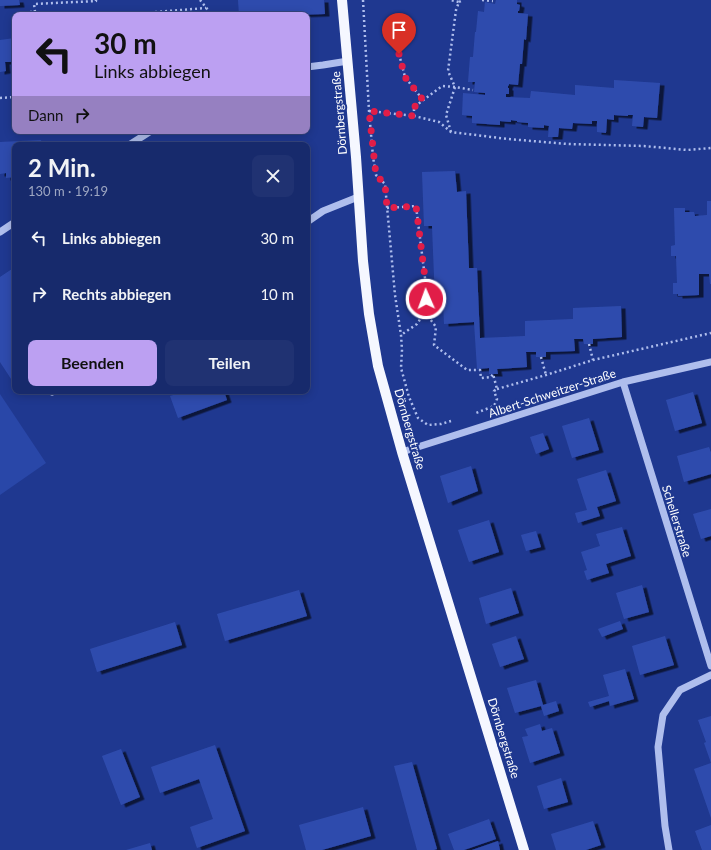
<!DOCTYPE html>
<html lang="de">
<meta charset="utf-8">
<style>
:root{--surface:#172a6c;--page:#203272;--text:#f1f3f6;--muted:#9ea7c2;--line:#36467f;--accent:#bca0f2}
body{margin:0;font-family:Lato,sans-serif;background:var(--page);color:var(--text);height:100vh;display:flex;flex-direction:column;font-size:15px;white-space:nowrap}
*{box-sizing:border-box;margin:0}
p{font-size:13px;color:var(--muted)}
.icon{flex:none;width:22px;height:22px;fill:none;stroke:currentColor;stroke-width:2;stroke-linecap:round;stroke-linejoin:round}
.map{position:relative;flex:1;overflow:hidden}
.sheet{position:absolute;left:12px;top:142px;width:298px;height:252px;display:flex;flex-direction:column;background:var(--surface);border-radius:8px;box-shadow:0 2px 10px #0003,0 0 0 1px var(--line)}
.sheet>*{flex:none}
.guide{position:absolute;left:12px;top:12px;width:298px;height:122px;border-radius:8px;box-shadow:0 2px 10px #0003,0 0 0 1px var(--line);background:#bca0f2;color:#111;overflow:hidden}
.pin{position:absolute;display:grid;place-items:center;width:34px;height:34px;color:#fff;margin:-41px -17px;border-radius:50% 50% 50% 0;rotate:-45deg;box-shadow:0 0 4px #0007}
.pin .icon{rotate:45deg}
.me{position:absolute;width:44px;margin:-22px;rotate:358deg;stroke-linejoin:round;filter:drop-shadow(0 0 3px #0008)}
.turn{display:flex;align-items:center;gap:14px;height:84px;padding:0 16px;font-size:18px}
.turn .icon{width:52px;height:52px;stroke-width:2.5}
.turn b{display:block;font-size:28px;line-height:34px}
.then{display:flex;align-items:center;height:38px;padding:0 16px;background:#0003;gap:8px;font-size:15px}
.round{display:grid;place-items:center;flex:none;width:42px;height:42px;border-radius:8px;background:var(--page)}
.headline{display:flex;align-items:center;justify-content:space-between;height:68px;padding:0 16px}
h1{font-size:24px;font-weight:700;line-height:30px}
.button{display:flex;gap:8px;margin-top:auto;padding:8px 16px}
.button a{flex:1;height:46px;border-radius:8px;background:var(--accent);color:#111;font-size:16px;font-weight:700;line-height:46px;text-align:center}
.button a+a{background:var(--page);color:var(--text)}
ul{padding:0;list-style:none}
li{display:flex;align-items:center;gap:12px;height:56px;padding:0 16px}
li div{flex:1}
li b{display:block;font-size:15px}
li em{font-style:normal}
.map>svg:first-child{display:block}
</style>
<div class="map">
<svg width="711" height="850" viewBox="0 0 711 850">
<defs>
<filter id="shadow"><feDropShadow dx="4.5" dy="2.5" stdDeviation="0" flood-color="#0009"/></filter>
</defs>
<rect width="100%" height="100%" fill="#1f3890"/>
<path fill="#2947a8" d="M0,394L46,463L0,495Z"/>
<path fill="#2f4cad" filter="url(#shadow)" d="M0,0H19L20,5L0,6Z
M238,0H324L325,14L295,15H239Z
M496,0H517V4L520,5L519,11H518V13L528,14L526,40L524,39L522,64H520L518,85L509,84V86L508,85V88H509V94H506V97L530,98L531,91L575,95V85L614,88V80L660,83L657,118L644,117L643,127L632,126L633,115H628V116L614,115V120L607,119L606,133L597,132V121H592V124L573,123L572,129L559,128L558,137H548L549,126L544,125V128L528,127V123L517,122V121L511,120V122L500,121V125L472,123V116L462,115L463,93L485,95V93L474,92L475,82H468L470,57H473L475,32H476L478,11L484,12L485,2L495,4Z
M15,38V68H12V62H5L6,71L0,72V40Z
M41,140L42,145H15L14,177L6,178V173L0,174V142Z
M455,171L457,192L466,191L469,268H477L480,338L525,336V321L573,319V308L621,306L622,337L593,339V344H584L583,339H574L575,351L546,352V357H536V352H526L527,367L497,369L498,374H489V368L477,369L474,322L444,324L443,300H435L432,226H424L422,172Z
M707,201H711V284H710L709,274H699V295L678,296V294H673V283H677L676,256H671V246L675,245L674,208H685V212H694L695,216L707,215Z
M15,267V385L0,362V277Z
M186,391H224L227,400L178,418L170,396Z
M693,392L702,423L675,431L666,400Z
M589,418L599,450L572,458L562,426Z
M543,433L549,449L536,454L530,437Z
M709,447L711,452V474L684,482L677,456Z
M471,466L478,491L448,503L440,476Z
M606,470L616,501L597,507L600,516L578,523L575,513L587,510L577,479Z
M711,509V536L701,539L693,514Z
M489,520L499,552L469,562L458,530Z
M622,527L631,556L606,564L609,573L587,580L584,571L587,570L581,552L600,546L596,534Z
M536,531L541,547L526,551L521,535Z
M642,585L649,612L624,619L616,593Z
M511,588L519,613L486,624L479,598Z
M299,590L307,616L225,641L217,614Z
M620,621L623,629L602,637L598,629Z
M175,622L182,645L97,672L90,649Z
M516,636L524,659L500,667L492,644Z
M665,636L674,665L640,675L632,646Z
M625,669L634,699L610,706L609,701L590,707L588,702L609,696L603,675Z
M536,680L543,705L556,701L559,711L544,716L541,706L515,713L507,688Z
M711,716V763L704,743L706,742L698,720Z
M540,724L542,731L552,728L560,753L530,763L522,737L528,736L525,729Z
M215,745L245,831L197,848L190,827L213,819L199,779L160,793L151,767Z
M121,749L140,797L121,805L102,756Z
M412,762L437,849L434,850H417L394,766Z
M711,763V818L694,769Z
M561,778L568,802L544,809L537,786Z
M363,807L371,836L322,850H306L299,825Z
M489,819L496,839L464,850H454L448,834Z
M593,821L601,845L586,850H556L551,834Z
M711,825V850H702L695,831Z
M498,841L500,850H472Z
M150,843L152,850H126Z"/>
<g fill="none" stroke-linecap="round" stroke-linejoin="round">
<path stroke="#afbeed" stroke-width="2.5" stroke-dasharray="2 3" stroke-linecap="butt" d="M200,0L212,15
M363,0L369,111L373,157L376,175L385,184L395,295L401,335L402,350L401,368L409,397L418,418L428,425L441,424L451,421
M482,0L493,1
M459,2L463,0
M28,15V12H35L34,4L96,1V0
M141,15L143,13L206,8
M399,54L405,77L423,100
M0,98L15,97
M369,111L414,116L439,122L451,132L508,139L568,144L644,146L687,150L711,148
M414,116V107L442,86L455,87L448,71L456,10L459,2L450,0
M451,132L446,115L455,87L473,90
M387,208L416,206L426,286L425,312L417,324L401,335
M425,312L436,327L434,345L467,370H480L481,378L491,377L493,374L497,389L494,391L497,399L494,406L476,413
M589,344L593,360
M541,357L546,375
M497,389L546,375L593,360L711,333"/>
<path stroke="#afbeed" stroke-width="7" d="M307,67L323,65L348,61
M129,145L151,131
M307,222L323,211L358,197
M0,232L15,222
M623,382L711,666
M52,392L54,391
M402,452L623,382L711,362
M669,850L665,826L658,747L663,715L680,690L711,675"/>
<path stroke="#f5f7ff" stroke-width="10" d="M342,0L356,157L363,261L369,314L378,366L402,452L524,850"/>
</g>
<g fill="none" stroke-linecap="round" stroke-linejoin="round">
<path stroke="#e11d48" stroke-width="7" stroke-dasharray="0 12.6" d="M399,54L405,77L423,100L414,107V116L369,111L374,157L376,175L385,184L387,208L416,206L426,286V299"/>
</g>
<g text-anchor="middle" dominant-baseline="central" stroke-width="4" stroke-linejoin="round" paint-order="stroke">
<g font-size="12" fill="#fff" stroke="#1f3890">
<text transform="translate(339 113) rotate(-95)">Dörnbergstraße</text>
<text transform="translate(552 393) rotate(-18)">Albert-Schweitzer-Straße</text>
<text transform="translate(410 429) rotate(74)">Dörnbergstraße</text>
<text transform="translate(677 521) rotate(73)">Schellerstraße</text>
<text transform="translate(504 738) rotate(73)">Dörnbergstraße</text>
</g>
</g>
</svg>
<div class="pin" style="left:399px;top:54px;background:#d93025"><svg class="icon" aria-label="arrive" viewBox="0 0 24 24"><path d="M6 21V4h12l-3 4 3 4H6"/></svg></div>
<svg class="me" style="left:426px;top:299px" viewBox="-20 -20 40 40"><circle r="17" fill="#e11d48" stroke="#fff" stroke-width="3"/><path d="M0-11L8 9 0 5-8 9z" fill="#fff"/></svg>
<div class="guide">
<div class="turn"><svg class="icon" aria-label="left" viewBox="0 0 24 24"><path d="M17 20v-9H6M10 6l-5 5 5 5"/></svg><div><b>30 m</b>Links abbiegen</div></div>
<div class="then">Dann<svg class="icon" aria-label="right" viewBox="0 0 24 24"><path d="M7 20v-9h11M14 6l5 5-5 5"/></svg></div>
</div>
<section class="sheet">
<div class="headline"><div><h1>2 Min.</h1><p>130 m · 19:19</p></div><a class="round"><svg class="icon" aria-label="close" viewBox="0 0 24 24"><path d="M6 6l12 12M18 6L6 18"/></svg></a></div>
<ul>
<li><svg class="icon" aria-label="left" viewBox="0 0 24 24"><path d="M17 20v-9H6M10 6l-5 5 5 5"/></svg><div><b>Links abbiegen</b></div><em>30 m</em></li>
<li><svg class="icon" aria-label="right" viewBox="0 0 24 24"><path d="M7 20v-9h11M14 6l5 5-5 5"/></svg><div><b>Rechts abbiegen</b></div><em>10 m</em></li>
</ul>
<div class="button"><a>Beenden</a><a>Teilen</a></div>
</section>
</div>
